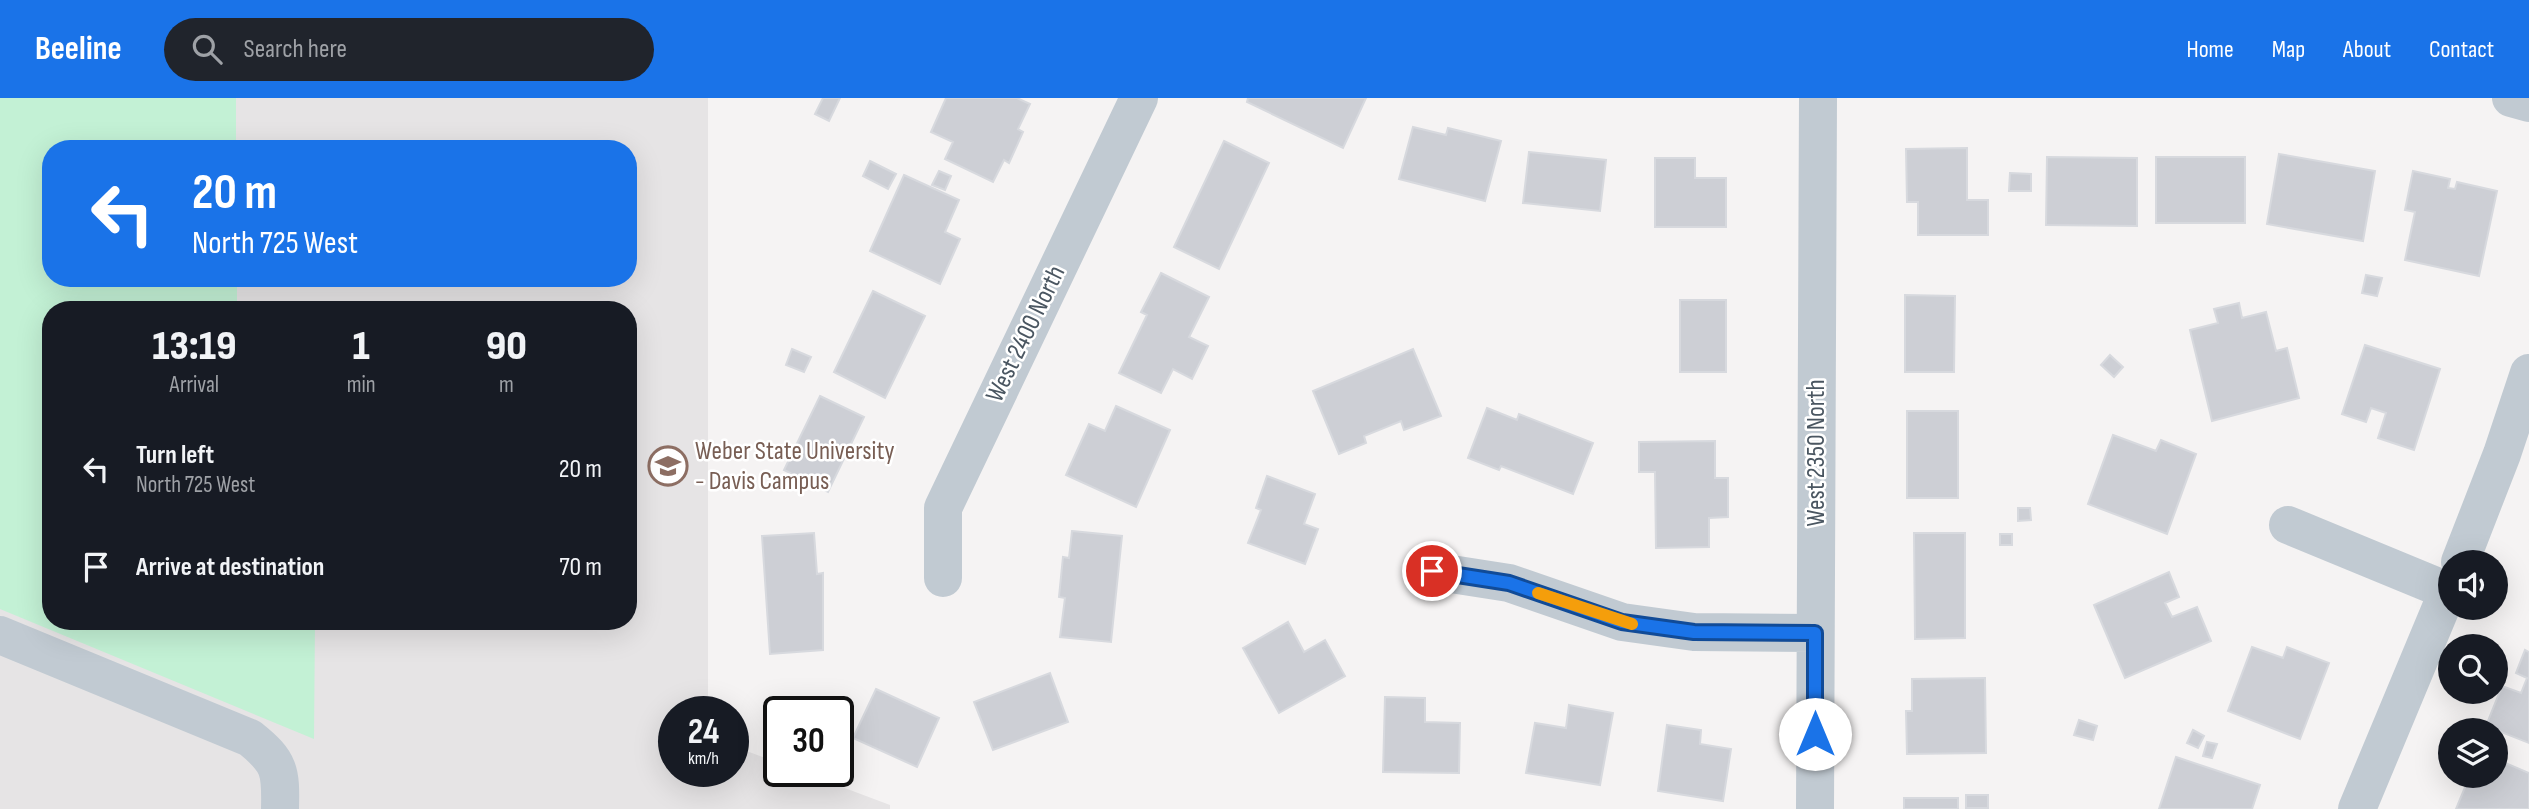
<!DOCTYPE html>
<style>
:root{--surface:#171b24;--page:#20242c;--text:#f1f3f6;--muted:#9ea1a6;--accent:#1a73e8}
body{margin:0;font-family:"Sofia Sans Condensed",sans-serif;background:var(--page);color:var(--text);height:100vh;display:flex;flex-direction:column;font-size:26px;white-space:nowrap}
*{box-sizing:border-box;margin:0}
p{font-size:23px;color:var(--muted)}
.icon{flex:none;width:38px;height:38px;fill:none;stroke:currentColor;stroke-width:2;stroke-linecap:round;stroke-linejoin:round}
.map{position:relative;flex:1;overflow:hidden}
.side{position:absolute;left:42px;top:203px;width:595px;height:329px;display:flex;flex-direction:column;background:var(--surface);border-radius:28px;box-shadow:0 7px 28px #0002}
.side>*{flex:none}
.top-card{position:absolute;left:42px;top:42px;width:595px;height:147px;border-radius:28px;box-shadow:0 7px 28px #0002;background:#1a73e8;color:#fff;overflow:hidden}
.controls{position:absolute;left:2438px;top:452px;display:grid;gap:14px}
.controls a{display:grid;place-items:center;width:70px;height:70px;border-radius:50%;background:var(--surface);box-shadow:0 7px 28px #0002;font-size:35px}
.speed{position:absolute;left:658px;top:598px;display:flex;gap:14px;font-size:35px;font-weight:700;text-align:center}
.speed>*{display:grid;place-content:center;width:91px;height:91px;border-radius:50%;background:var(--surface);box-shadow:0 7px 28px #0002;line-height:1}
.speed small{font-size:18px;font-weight:400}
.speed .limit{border:4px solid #111;border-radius:10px;background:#fff;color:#111}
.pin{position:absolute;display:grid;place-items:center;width:60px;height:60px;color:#fff;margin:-30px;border:4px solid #fff;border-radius:50%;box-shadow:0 2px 7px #0007}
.me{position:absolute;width:77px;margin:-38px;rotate:0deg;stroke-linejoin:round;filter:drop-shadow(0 0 5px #0008)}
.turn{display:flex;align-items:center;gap:24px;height:147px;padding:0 35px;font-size:32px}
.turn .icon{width:91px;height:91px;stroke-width:2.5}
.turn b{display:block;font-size:49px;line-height:60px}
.eta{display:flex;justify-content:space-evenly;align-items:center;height:119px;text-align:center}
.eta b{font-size:42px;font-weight:800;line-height:49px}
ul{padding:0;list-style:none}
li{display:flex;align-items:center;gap:21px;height:98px;padding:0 35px}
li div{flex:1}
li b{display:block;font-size:26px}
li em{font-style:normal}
header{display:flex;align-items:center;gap:42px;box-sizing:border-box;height:98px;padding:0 35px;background:var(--accent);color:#fff}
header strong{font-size:33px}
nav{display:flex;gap:38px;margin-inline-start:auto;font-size:24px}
.search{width:490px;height:63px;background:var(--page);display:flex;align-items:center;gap:18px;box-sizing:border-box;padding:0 24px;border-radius:38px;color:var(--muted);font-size:26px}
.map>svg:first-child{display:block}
</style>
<header>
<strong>Beeline</strong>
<div class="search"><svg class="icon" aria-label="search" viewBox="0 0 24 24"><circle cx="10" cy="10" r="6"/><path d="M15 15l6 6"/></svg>Search here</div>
<nav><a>Home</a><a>Map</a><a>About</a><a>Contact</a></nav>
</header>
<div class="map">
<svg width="2529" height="711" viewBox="0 0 2529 711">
<rect width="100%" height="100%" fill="#f5f3f3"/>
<path fill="#e6e4e5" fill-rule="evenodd" d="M0,0H708V614H674V674H733V648L779,665V674H802L890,707V711H0ZM51,51H628V180H51ZM51,212H628V523H51Z"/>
<path fill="#c3f1d5" d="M0,0H236V51H51V180H237V212H51V523H315L314,641L0,511Z"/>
<path fill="#cdcfd5" stroke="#d7d9de" stroke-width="2" d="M823,0H840L829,23L815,16Z
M946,0H1017L1030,6L1018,31L1023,34L1009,65L1004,62L993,84L945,61L953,44L931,34Z
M1248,0H1366L1343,50L1247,4Z
M1413,29L1446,37L1448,30L1501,43L1485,103L1399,81Z
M1224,43L1269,65L1219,171L1174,149Z
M1967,50V102H1988V137H1918V104H1907L1906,51Z
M1529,54L1606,62L1600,113L1523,105Z
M2279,56L2375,73L2363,143L2267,126Z
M2047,59L2137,60V128L2046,127Z
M2156,59H2245V125H2156Z
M1655,60H1695V80H1726V129H1655Z
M870,63L896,76L888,91L863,78Z
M939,73L951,78L945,92L932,87Z
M2413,73L2450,81L2448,90L2455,91L2457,84L2497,93L2479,178L2405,162L2415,114L2405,112Z
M2010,75L2031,76V93H2009Z
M904,77L959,102L945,134L960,141L940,186L870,153Z
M1161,175L1209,199L1189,239L1208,248L1192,281L1173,271L1161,295L1119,275L1147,217L1141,214Z
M2366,177L2382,180L2377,198L2362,195Z
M873,193L925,218L885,300L834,274Z
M1905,197L1955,198L1954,274H1905Z
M1680,202H1726V274H1680Z
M2239,205L2242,220L2266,214L2276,253L2287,250L2299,300L2212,323L2190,232L2218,225L2214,211Z
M2365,247L2440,271L2414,352L2378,340L2386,315L2371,310L2366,324L2342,316Z
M792,251L811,259L804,274L786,267Z
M1413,251L1441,318L1404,332L1401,323L1364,338L1366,345L1339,356L1313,293Z
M2110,257L2123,269L2114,279L2101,267Z
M820,298L864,319L828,394L784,372Z
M1116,308L1170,332L1136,409L1066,377L1089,326L1105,333Z
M1487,310L1517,322L1519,316L1593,345L1573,396L1501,368L1499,372L1468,360Z
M1907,313H1958V400H1907Z
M2113,337L2156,353L2161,342L2196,356L2167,436L2088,406Z
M1715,343V380H1728V419L1709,420V449L1656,450L1655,374H1639V344Z
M1267,378L1315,396L1304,426L1318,431L1305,466L1248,445L1261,412L1256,410Z
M2018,410H2030L2031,422L2018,423Z
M1072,433L1122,438L1111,544L1060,539L1065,500L1059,499L1063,459L1069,460Z
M814,435L817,476L823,475V552L770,556L762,438Z
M1914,435H1965V540L1915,541Z
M2000,436H2012V447H2000Z
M2169,474L2179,499L2165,505L2172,519L2197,509L2211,543L2125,580L2094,507Z
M1288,524L1304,554L1325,542L1345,578L1279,615L1243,550Z
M2252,549L2283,560L2287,549L2329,565L2300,641L2228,613Z
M2525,552L2529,554V645L2486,628L2502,588L2521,595L2527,580L2516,575Z
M1050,575L1068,624L993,652L974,604Z
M1985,580L1986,655L1907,656L1906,613H1912V581Z
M876,591L939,620L917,669L853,640Z
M1385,599L1425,600V624L1460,625L1459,675L1383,674Z
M1569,607L1613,615L1600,687L1526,675L1535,625L1566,630Z
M2079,622L2097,628L2093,642L2074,637Z
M1667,627L1701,632L1700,646L1731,651L1723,703L1658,693Z
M2193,632L2204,638L2198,650L2187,645Z
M2207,644L2217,646L2212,660L2203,658Z
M2176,659L2260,687L2252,711H2159Z
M2496,661L2529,675V711H2456L2470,677H2496Z
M786,674H810L797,686Z
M1966,697H1988V710H1966Z
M1904,700H1958V711H1904Z"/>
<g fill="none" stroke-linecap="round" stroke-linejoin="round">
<path stroke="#c1cad2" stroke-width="38" d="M2511,0L2529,5
M2288,427L2448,493
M2460,464L2502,356L2529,275
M1432,473L1509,485L1622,524L1694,534L1815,535
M943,480V410L1139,0
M0,537L250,640C280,664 281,673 280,711
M1815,711L1818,0
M2357,711L2450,488"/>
</g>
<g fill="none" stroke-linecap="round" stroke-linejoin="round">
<g stroke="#114b97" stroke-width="18">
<path id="route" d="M1432,473L1509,485L1622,524L1694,534L1815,535V636"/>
</g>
<use href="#route" stroke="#1a73e8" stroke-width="12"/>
<path stroke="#f59e0b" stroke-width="12" d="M1538,495L1632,526"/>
</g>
<defs>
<g id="university-ring" transform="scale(2.0125)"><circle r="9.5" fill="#fff" stroke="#8d6e63" stroke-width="1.5"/><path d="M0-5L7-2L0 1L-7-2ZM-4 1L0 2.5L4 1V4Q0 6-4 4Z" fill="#8d6e63"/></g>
</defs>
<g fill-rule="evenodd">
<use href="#university-ring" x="668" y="368"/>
</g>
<g text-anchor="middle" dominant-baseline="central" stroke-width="5" stroke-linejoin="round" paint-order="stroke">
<g font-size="26" fill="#4a5661" stroke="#fff">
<text transform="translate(1026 236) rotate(-64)">West 2400 North</text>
<text transform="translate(1816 355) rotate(-90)">West 2350 North</text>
</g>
<g font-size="26" fill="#785e54" stroke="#fff" text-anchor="start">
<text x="695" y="353">Weber State University<tspan x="695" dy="30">- Davis Campus</tspan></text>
</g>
</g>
</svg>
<div class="controls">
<a><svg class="icon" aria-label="sound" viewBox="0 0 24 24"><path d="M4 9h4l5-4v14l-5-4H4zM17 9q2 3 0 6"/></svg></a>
<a><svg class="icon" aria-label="search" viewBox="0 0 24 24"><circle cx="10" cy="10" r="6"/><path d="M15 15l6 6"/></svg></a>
<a><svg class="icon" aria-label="layers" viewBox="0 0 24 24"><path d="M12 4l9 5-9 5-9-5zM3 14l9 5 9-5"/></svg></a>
</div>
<div class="speed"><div>24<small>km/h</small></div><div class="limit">30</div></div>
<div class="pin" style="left:1432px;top:473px;background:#d93025"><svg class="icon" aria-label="arrive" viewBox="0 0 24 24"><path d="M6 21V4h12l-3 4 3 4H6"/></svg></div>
<svg class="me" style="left:1815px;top:636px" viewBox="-20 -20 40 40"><circle r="19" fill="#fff"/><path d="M0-13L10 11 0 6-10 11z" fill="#1a73e8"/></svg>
<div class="top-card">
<div class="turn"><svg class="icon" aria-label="left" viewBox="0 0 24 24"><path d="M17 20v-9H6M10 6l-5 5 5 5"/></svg><div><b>20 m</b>North 725 West</div></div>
</div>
<section class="side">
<div class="eta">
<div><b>13:19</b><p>Arrival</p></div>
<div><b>1</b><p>min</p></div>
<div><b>90</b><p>m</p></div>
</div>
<ul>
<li><svg class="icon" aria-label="left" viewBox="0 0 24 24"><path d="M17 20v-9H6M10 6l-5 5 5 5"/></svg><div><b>Turn left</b><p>North 725 West</p></div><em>20 m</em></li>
<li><svg class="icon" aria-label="arrive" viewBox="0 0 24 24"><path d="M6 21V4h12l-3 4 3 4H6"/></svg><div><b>Arrive at destination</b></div><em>70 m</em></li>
</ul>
</section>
</div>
